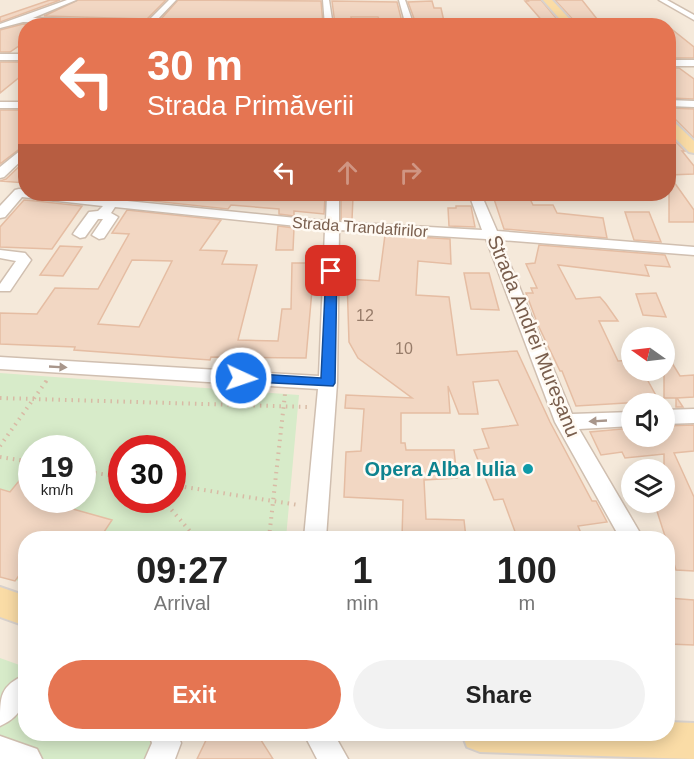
<!DOCTYPE html>
<meta charset="utf-8">
<style>
:root{--surface:#fff;--page:#f2f2f2;--text:#222;--muted:#767676;--accent:#e57552}
body{margin:0;font-family:Helvetica,sans-serif;background:var(--page);color:var(--text);height:100vh;display:flex;flex-direction:column;font-size:22px;white-space:nowrap}
*{box-sizing:border-box;margin:0}
p{font-size:20px;color:var(--muted)}
.icon{flex:none;width:33px;height:33px;fill:none;stroke:currentColor;stroke-width:2;stroke-linecap:round;stroke-linejoin:round}
.map{position:relative;flex:1;overflow:hidden}
.details{position:absolute;left:18px;top:531px;width:657px;height:210px;display:flex;flex-direction:column;background:var(--surface);border-radius:24px;box-shadow:0 3px 15px #0003}
.details>*{flex:none}
.top-card{position:absolute;left:18px;top:18px;width:658px;height:183px;border-radius:24px;box-shadow:0 3px 15px #0003;background:#e57552;color:#fff;overflow:hidden}
.needle{width:39px;rotate:284deg}
.buttons{position:absolute;left:621px;top:327px;display:grid;gap:12px}
.buttons a{display:grid;place-items:center;width:54px;height:54px;border-radius:50%;background:var(--surface);box-shadow:0 3px 15px #0003;font-size:30px}
.speed{position:absolute;left:18px;top:435px;display:flex;gap:12px;font-size:30px;font-weight:700;text-align:center}
.speed>*{display:grid;place-content:center;width:78px;height:78px;border-radius:50%;background:var(--surface);box-shadow:0 3px 15px #0003;line-height:1}
.speed small{font-size:15px;font-weight:400}
.speed .limit{border:9px solid #d22;background:#fff;color:#111}
.pin{position:absolute;display:grid;place-items:center;width:51px;height:51px;color:#fff;margin:-26px;border-radius:12px;box-shadow:0 3px 9px #0006}
.me{position:absolute;width:66px;margin:-33px;rotate:93deg;stroke-linejoin:round;filter:drop-shadow(0 0 4px #0008)}
.turn{display:flex;align-items:center;gap:21px;height:126px;padding:0 30px;font-size:27px}
.turn .icon{width:78px;height:78px;stroke-width:2.5}
.turn b{display:block;font-size:42px;line-height:51px}
.lanes{display:flex;align-items:center;height:57px;padding:0 30px;background:#0003;justify-content:center;gap:30px;direction:ltr}
.lanes .off{opacity:.35}
.eta{display:flex;justify-content:space-evenly;align-items:center;height:102px;text-align:center}
.eta b{font-size:36px;font-weight:700;line-height:42px}
.button{display:flex;gap:12px;margin-top:auto;padding:12px 30px}
.button a{flex:1;height:69px;border-radius:36px;background:var(--accent);color:#fff;font-size:24px;font-weight:700;line-height:69px;text-align:center}
.button a+a{background:var(--page);color:var(--text)}
.map>svg:first-child{display:block}
</style>
<div class="map">
<svg width="694" height="759" viewBox="0 0 694 759">
<rect width="100%" height="100%" fill="#fdf6ec"/>
<path fill="#f5e9da" fill-rule="evenodd" d="M0,0H694V759H0ZM26,26H669V194H26ZM632,338H664V370H632ZM632,404H664V436H632ZM32,448H82V500H32ZM122,448H172V500H122ZM632,470H664V502H632ZM26,538H668V734H26Z"/>
<path fill="#d7ebc9" fill-rule="evenodd" d="M0,373L299,395L286,538H26L25,583L0,575ZM32,448H82V500H32ZM122,448H172V500H122Z
M0,658L25,667L26,734H184L171,759H0Z"/>
<path fill="#f2d7c3" stroke="#e5bda3" stroke-width="1.5" fill-rule="evenodd" d="M50,0H60L0,22V17Z
M78,0H166L147,19L44,16Z
M178,0L321,1L323,24H259L161,19Z
M527,0H541L561,24H545L525,1H528Z
M555,0H582L601,24H577Z
M332,1L397,2L403,26L381,24L378,17H351L352,23L335,24Z
M432,1L434,8H441L445,26L416,24L408,2Z
M23,24L92,26H26V41L10,52H0V30Z
M669,27L694,47V58H669Z
M0,62H26V72L0,93Z
M669,68H679L694,79V99L669,98Z
M669,108L694,109V138L676,120L669,119Z
M0,110H26V144L0,164Z
M669,135L685,151H682L694,166V174L669,175L694,210V222H669Z
M26,160V183L0,181L6,179Z
M138,194H322L321,197H325L324,214L294,211V216L279,214V209L231,205L228,209L134,199Z
M528,195L533,205H553L557,213L603,218L607,238L504,229L493,196Z
M341,197H353L352,220H341Z
M24,200L36,201L82,206L52,249L0,247V227Z
M456,206H471L475,227L449,226L448,208H456Z
M127,210L221,220L200,250L227,251L222,264L257,265L238,340L278,341L282,309H291L292,263H311L312,290L306,358L211,357L210,360L74,350L75,347L0,344V313L37,314L55,288L98,289L129,234L112,233ZM132,260L172,261L139,327L98,324Z
M625,212H649L661,242L634,240Z
M278,226L294,228L293,250H276Z
M385,235L450,239L451,264L418,261L416,295L449,297L457,355L517,351L550,422L592,501H596L607,522L578,526L583,538H549L547,533L517,537L503,499L494,500L474,450L489,448L482,429L518,425L498,380L473,382L478,414H459L448,386L450,413H401V443H405L406,450H454L457,478L424,480L426,519L464,520L466,538H402L403,500L344,497L346,452L361,451L364,409L345,408L346,395L412,398L358,358L349,342L347,279L379,281Z
M539,245L665,255L670,267L645,265L649,276L558,265L576,299L600,297L606,304L618,321H599L618,361L632,360V370H642L659,401L576,406L562,371H560L538,325L526,293H533L531,288H537L526,264L535,263Z
M60,246L82,247L63,276L40,275Z
M464,273H489L499,310L471,309Z
M656,293L666,317L643,315L636,294Z
M664,350L680,376L694,375V397L677,398L683,407H676V398H664Z
M694,425V451L674,453L694,497V571L676,570L654,502H664V454L625,458L622,452L601,455L590,432L632,428V436H664V426Z
M32,465V500H58L55,504L112,520L100,538H26V566L15,581L0,577V489L10,492Z
M668,598L694,600V645L668,644Z
M209,734H244L261,740L273,759H197Z"/>
<g fill="none" stroke-linecap="round" stroke-linejoin="round">
<g stroke="#d0bfb0" stroke-width="3">
<path id="minor" d="M67,0H76L33,18L148,21L169,0H176L156,21L244,26L23,22L0,28V24Z
M323,0H329L333,26H325Z
M399,0H405L414,26H406Z
M659,0H667L694,15V20Z
M0,54H26V60H0Z
M669,60H694V66H669Z
M669,100L694,101V107L669,106Z
M0,102H26V108H0Z
M26,146V156L4,177L0,178V167Z
M19,189L26,190V194H58L326,221L327,194H339V222L482,230L469,194H481L497,231L694,247V255L500,240L572,414L632,412V426L579,429L643,538H620L555,422L486,239L339,230L337,383L326,538H304L318,389L0,369V357L319,376L325,229L115,207L111,213L118,217L104,238L99,239L92,235L103,219H98L85,237L80,238L73,234L75,231L89,212L98,211L103,206L22,197L5,217L0,218V206L15,190Z
M0,250L25,253L31,260L10,291H0V284L16,261L0,258Z
M694,409V423L664,424V410Z
M26,674C26,698 25,715 0,726C0,694 0,687 26,674Z
M149,734H177L181,743L175,759H145L152,743Z
M304,734H334L348,759H317Z
M0,736L37,749L42,759H0Z"/>
</g>
<g stroke="#d9d2cd" stroke-width="4">
<path id="major" d="M543,0H552L576,26H566Z
M669,121L674,122L694,141V153L689,152L669,132Z
M0,587L26,596V626L0,617Z
M668,722L694,723V759L480,752L467,747L462,734H668Z"/>
</g>
<path stroke="#d8baa5" stroke-width="3" stroke-dasharray="1.5 4" stroke-linecap="butt" d="M46,382L48,379"/>
<path stroke="#d8baa5" stroke-width="4" stroke-dasharray="1.5 5" stroke-linecap="butt" d="M0,398L307,407
M0,446L47,380
M0,457L32,462
M82,471L122,477
M172,485L298,505
M163,500L196,538
M269,538L285,394"/>
<use href="#minor" fill="#fff" fill-rule="evenodd"/>
<use href="#major" fill="#fadca6" fill-rule="evenodd"/>
</g>
<defs><path id="oneway-solid" d="M-6-.8H1V-3.2L6.5 0L1 3.2V.8H-6Z" transform="scale(1.5)"/></defs>
<g fill="#a8968b">
<use href="#oneway-solid" transform="translate(58 367) rotate(3)"/>
<use href="#oneway-solid" transform="translate(598 421) rotate(177)"/>
</g>
<path fill="#1a73e8" stroke="#114b97" stroke-width="1.5" d="M331,268L337,271L335,383L333,386L236,381L234,378L236,374L241,373L321,378L326,271Z"/>
<circle fill="#0f9aa8" stroke="#fffaf3" stroke-width="2" cx="528" cy="469" r="6"/>
<g text-anchor="middle" dominant-baseline="central" stroke-width="5" stroke-linejoin="round" paint-order="stroke">
<g font-size="16" fill="#795e4d" stroke="#fffaf3">
<text transform="translate(360 227) rotate(4)">Strada Trandafirilor</text>
</g>
<g font-size="16" fill="#977c6a">
<text x="365" y="315">12</text>
<text x="404" y="348">10</text>
</g>
<g font-size="20" fill="#795e4d" stroke="#fffaf3">
<text transform="translate(534 336) rotate(68)">Strada Andrei Mureșanu</text>
</g>
<g font-size="20" font-weight="bold" fill="#0d838f" stroke="#fffaf3" text-anchor="end">
<text x="516" y="469">Opera Alba Iulia</text>
</g>
</g>
</svg>
<div class="buttons">
<a><svg class="needle" viewBox="-14 -14 28 28"><path d="M0-13l5 13h-10z" fill="#e53935"/><path d="M0 13l5-13h-10z" fill="#767676"/></svg></a>
<a><svg class="icon" aria-label="sound" viewBox="0 0 24 24"><path d="M4 9h4l5-4v14l-5-4H4zM17 9q2 3 0 6"/></svg></a>
<a><svg class="icon" aria-label="layers" viewBox="0 0 24 24"><path d="M12 4l9 5-9 5-9-5zM3 14l9 5 9-5"/></svg></a>
</div>
<div class="speed"><div>19<small>km/h</small></div><div class="limit">30</div></div>
<div class="pin" style="left:331px;top:271px;background:#d93025"><svg class="icon" aria-label="arrive" viewBox="0 0 24 24"><path d="M6 21V4h12l-3 4 3 4H6"/></svg></div>
<svg class="me" style="left:241px;top:378px" viewBox="-20 -20 40 40"><circle r="17" fill="#1a73e8" stroke="#fff" stroke-width="3"/><path d="M0-11L8 9 0 5-8 9z" fill="#fff"/></svg>
<div class="top-card">
<div class="turn"><svg class="icon" aria-label="left" viewBox="0 0 24 24"><path d="M17 20v-9H6M10 6l-5 5 5 5"/></svg><div><b>30 m</b>Strada Primăverii</div></div>
<div class="lanes"><svg class="icon" aria-label="left" viewBox="0 0 24 24"><path d="M17 20v-9H6M10 6l-5 5 5 5"/></svg><svg class="icon off" aria-label="ahead" viewBox="0 0 24 24"><path d="M12 20V5M6 11l6-6 6 6"/></svg><svg class="icon off" aria-label="right" viewBox="0 0 24 24"><path d="M7 20v-9h11M14 6l5 5-5 5"/></svg></div>
</div>
<section class="details">
<div class="eta">
<div><b>09:27</b><p>Arrival</p></div>
<div><b>1</b><p>min</p></div>
<div><b>100</b><p>m</p></div>
</div>
<div class="button"><a>Exit</a><a>Share</a></div>
</section>
</div>
